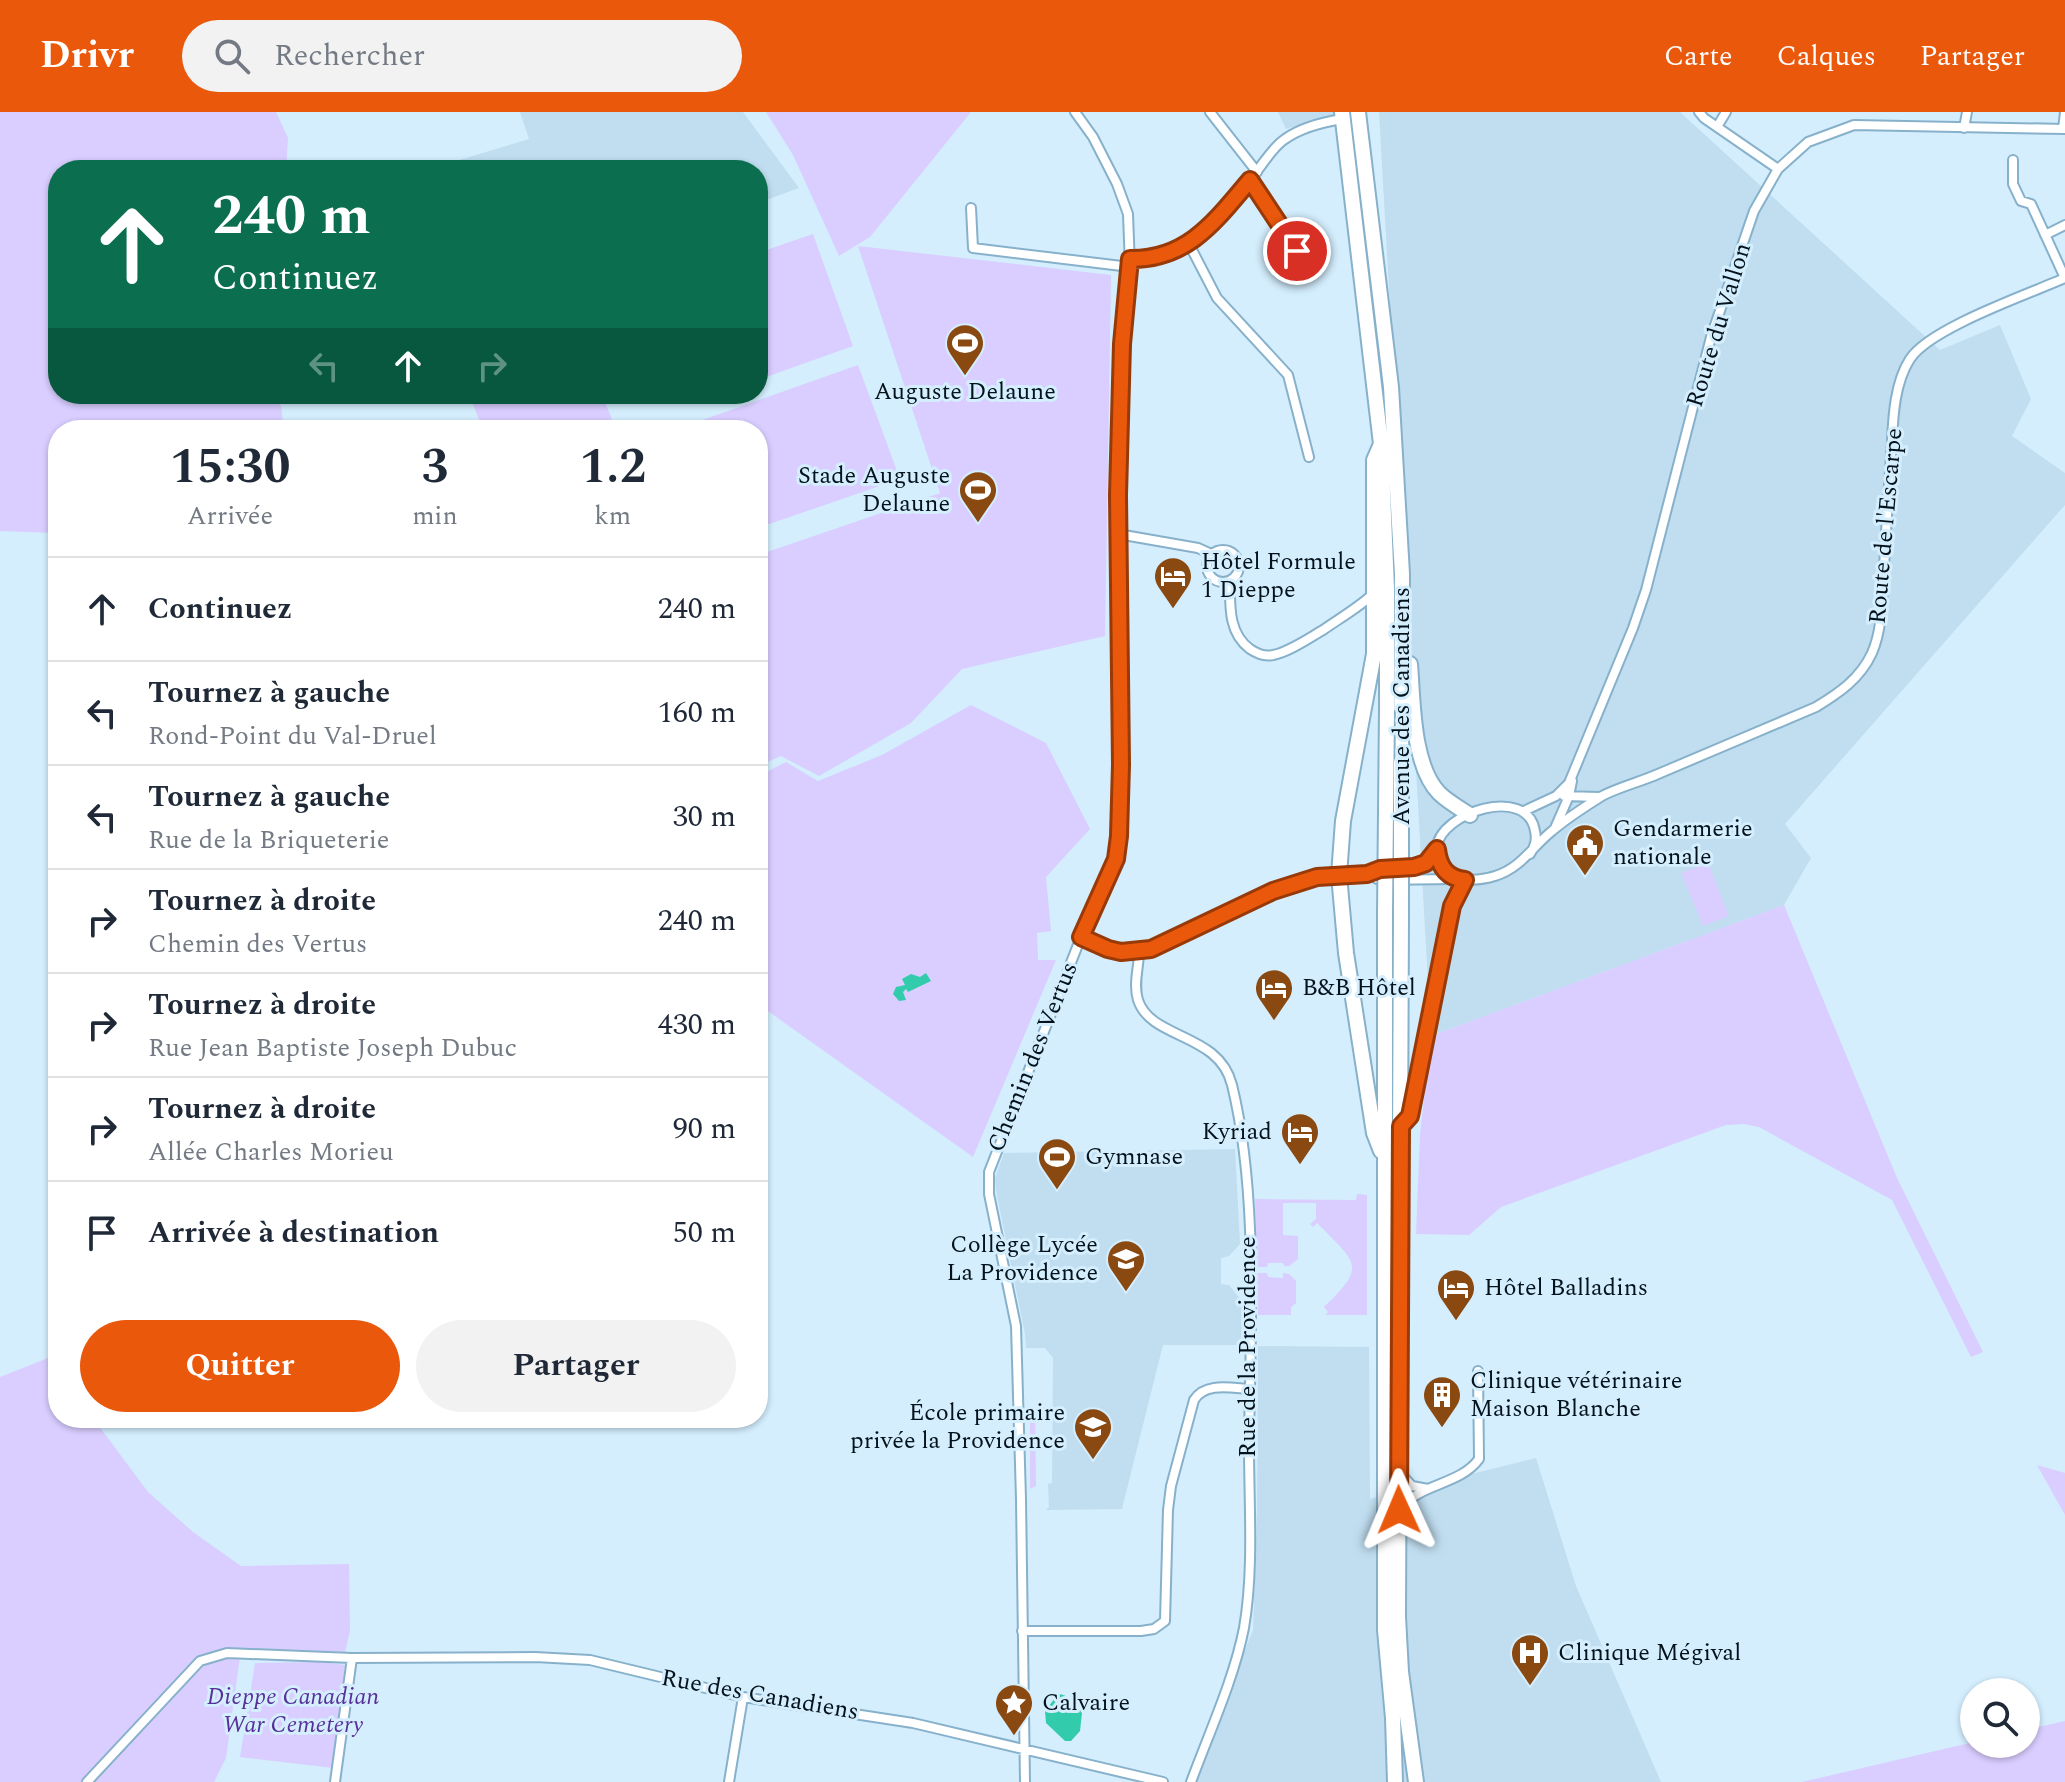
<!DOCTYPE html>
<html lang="fr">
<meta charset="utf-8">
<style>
:root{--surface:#fff;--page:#f2f2f3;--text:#1f2937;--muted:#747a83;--line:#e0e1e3;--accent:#ea580c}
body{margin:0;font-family:Spectral,serif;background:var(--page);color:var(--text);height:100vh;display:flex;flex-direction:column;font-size:30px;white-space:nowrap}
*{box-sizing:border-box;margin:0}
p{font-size:26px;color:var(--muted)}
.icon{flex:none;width:44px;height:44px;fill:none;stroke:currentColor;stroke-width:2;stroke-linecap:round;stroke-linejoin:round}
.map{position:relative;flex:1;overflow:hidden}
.panel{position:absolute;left:48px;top:308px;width:720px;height:1008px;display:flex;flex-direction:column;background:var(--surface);border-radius:32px;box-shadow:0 2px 6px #0004}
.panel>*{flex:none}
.banner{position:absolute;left:48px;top:48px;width:720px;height:244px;border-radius:32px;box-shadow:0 2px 6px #0004;background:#0b6e4f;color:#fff;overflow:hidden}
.controls{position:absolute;left:1960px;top:1566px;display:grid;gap:16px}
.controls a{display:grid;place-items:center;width:80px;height:80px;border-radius:50%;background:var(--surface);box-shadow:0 2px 6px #0004;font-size:40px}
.pin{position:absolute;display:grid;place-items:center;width:68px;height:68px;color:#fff;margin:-34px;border:4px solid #fff;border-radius:50%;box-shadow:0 2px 8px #0007}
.me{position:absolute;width:88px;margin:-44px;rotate:359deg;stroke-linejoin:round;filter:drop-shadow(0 0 6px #0008)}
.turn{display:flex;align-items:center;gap:28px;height:168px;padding:0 32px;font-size:36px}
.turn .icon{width:104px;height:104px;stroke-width:2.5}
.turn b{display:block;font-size:56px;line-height:68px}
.lanes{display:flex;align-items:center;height:76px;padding:0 32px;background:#0003;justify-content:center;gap:40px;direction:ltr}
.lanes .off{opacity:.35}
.eta{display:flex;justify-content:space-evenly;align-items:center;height:136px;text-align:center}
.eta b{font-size:48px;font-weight:700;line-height:56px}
.action{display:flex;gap:16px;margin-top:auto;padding:16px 32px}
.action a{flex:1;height:92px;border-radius:48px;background:var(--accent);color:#fff;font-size:32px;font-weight:700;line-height:92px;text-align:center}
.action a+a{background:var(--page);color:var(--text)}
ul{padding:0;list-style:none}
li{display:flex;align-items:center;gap:24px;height:104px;padding:0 32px;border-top:2px solid var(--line)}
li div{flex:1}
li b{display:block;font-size:30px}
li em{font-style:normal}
header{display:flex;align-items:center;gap:48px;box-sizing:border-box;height:112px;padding:0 40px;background:var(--accent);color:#fff}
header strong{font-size:38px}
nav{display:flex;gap:44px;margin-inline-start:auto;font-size:28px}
.search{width:560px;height:72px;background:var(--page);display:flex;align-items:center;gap:20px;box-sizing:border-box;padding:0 28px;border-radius:44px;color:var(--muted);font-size:30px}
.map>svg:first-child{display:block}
</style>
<header>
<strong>Drivr</strong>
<div class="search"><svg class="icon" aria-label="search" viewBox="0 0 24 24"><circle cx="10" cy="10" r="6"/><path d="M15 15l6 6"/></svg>Rechercher</div>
<nav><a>Carte</a><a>Calques</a><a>Partager</a></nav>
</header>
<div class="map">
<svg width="2065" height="1670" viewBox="0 0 2065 1670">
<rect width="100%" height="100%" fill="#d4eefe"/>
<path fill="#c0def0" d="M520,0H743L799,76L758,91V58H426L529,27Z
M1278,0H1334V2L1286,17Z
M1379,0H1680L1940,238L2000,213L2031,287L2012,324L2065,361V393L1785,712L1811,746L1784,793L1431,924Z
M1235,1037L1240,1132L1229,1144L1221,1146V1172L1229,1173L1241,1188L1242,1233H1163L1122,1397L1046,1398L1049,1395L1048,1372L1052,1371L1053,1246L1045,1236H1026L1025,1222L996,1079L995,1066L1004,1041Z
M1258,1234L1369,1235L1370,1387L1536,1346L1576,1474L1661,1670H1192L1253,1518L1257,1399Z"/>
<path fill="#d9ceff" d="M0,0H276L288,26L286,58H58V282H270L281,294L284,318H58V421L0,419Z
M766,0H971L870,125L839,144L793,43Z
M813,122L853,234L758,268V141Z
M858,134L1111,163L1105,524L962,557L911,611L819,664L781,644L758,654V443L940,381Z
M858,253L900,367L758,416V318H692L691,312Z
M469,282H602L616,318H483Z
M971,593L1046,631L1090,717L1046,765L1051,819L1037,821L1038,848H1056L973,1045L758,892V664L786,650L818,669L882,643Z
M1708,751L1729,804L1703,814L1681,761Z
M1784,793L1897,1066L1983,1240L1971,1245L1892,1088L1759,1015L1744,1012L1726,1013L1501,1095L1469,1123L1416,1122L1420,1023L1431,924Z
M1357,1082L1367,1083V1203H1325L1328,1200L1324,1195C1368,1153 1356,1151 1317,1111L1313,1115L1310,1112L1316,1107V1091H1283V1123L1298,1124V1147L1289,1154H1284L1283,1151H1268L1267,1155H1257L1255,1087L1356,1088Z
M1257,1161H1267L1268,1165L1283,1166V1161L1289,1162L1296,1169V1191L1291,1195V1203H1258Z
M48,1246L58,1259V1306H93L148,1380L193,1420L241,1454L349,1452L350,1519L345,1540L241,1537L226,1646L214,1670H0V1265Z
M1030,1300L1035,1303L1036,1374L1030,1377Z
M2037,1353L2065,1361V1403Z
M322,1550L345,1553L333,1656L240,1645L255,1551Z
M2065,1609V1670H1802L1974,1630L2026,1632V1618Z"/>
<path fill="#32ccad" d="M926,861L931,869L908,880L906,877L903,880L906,888L899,889L893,882L896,875L905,873L902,867L911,862L920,865Z
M1058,1582C1068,1582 1077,1592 1082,1601L1080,1619L1071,1629H1065L1046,1611L1045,1599Z"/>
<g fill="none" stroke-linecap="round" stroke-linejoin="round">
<g stroke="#87b1cb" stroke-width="12">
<path id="street" d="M1210,0L1257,60
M1699,0L1704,6L1778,57
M1717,15L1726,0
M1964,16L1967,0
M2063,17L2065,0
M2013,48V72L2021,89L2031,92L2065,166
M1250,68L1297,139
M971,96L973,136L1130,155
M2045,123L2065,113
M1189,132L1217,186L1288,263L1309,345
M1130,147C1189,148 1223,102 1257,59C1265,49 1274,34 1285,27C1302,15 1323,10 1343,7
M1118,422L1198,436L1211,442
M1207 454a16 16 0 1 1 32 0a16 16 0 1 1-32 0Z
M1230,469C1230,493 1228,521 1250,537C1256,541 1265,545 1273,543C1289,540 1309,526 1323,518C1340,506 1358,496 1373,482
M1564,684L1599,685
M1524,699L1556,684L1569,671L1633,516L1646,478L1711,225L1754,99L1778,57L1808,30L1854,13L2065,17
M1555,716L1569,684L1572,669
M1530,742C1535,734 1537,728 1535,719C1527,672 1440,701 1437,735C1433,770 1472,771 1495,764C1521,756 1532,735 1552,719C1566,707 1586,694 1602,684C1619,675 1640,670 1658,662C1711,640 1763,617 1816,595C1839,581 1860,567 1872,541C1883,516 1882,484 1884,457C1886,415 1889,372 1892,330C1893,304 1895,270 1910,247C1930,216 2029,182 2065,166
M1401,755L1426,751L1436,738
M1367,762L1379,768L1453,767
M1081,825L1108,837L1121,840L1151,837L1273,779L1317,765L1367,762L1387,756
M1139,840C1139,855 1133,872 1138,888C1151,928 1219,920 1232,973C1259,1083 1250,1221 1249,1335C1249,1393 1254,1458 1244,1516C1234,1567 1209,1621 1191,1670
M1400,1361L1412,1374L1428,1377
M1401,1396C1421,1371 1460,1373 1479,1347L1478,1259
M1022,1519H1141L1154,1517L1165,1509L1168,1398L1171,1374L1194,1288C1205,1270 1231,1276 1249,1277
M87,1670L200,1549L227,1541L352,1546L535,1545L590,1548L743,1585L913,1611L1163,1670
M335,1670L352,1546
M729,1670L743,1585
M1025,1670L1021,1387L1016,1214L989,1082V1060L1081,825L1116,747L1119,724L1121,652L1118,383L1122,232L1130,155L1128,102L1117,72L1093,25L1075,0"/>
</g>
<g stroke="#87b1cb" stroke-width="18">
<path id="primary" d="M1342,0L1381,332L1387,477V598
M1358,0L1391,275L1402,462L1401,650
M1381,332L1374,348V542L1343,709L1339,763L1346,841L1374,1021L1381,1039
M1410,552C1413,588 1412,653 1439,681C1447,689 1459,696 1470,703
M1385,801V1518L1393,1606L1395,1670
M1401,801L1398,1505L1401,1560L1416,1670
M1401,1014L1410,1004L1452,794L1465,768"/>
</g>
<use href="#street" stroke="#fff" stroke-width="8"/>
<use href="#primary" stroke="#fff" stroke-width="14"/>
<g stroke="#87b1cb" stroke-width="18" stroke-linecap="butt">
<path id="primary-bridge" d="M1385,801L1387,598
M1401,801V650"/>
</g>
<use href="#primary-bridge" stroke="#fff" stroke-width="14"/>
</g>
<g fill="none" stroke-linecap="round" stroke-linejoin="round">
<g stroke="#983908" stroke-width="20">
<path id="route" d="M1297,139L1250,68C1216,108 1188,148 1130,147L1122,232L1118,383L1121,652L1119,724L1116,747L1081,825L1108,837L1121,840L1151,837L1273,779L1317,765L1367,762L1380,757L1414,755L1426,751L1437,737C1439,755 1447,766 1465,768L1452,794L1410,1004L1401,1014L1399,1398"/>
</g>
<use href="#route" stroke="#ea580c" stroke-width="14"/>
</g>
<defs>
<g id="stadium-pin" transform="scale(2)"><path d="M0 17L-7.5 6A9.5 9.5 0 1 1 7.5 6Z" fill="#894911" stroke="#d4eefe"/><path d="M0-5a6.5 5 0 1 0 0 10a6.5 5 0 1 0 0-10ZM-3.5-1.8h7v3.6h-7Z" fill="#fff"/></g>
<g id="hotel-pin" transform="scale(2)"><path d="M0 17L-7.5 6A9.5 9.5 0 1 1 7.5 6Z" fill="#894911" stroke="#d4eefe"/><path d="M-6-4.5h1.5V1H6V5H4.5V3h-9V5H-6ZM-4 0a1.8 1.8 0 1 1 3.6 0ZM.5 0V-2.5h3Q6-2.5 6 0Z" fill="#fff"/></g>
<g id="civic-pin" transform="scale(2)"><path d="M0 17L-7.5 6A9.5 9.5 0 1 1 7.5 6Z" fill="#894911" stroke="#d4eefe"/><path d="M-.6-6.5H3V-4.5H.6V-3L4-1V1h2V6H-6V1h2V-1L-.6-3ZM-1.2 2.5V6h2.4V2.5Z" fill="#fff"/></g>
<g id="school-pin" transform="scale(2)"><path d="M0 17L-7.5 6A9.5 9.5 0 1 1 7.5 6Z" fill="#894911" stroke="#d4eefe"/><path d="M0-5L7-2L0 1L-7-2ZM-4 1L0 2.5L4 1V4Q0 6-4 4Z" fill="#fff"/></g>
<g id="building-pin" transform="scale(2)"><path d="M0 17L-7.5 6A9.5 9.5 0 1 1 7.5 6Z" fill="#894911" stroke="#d4eefe"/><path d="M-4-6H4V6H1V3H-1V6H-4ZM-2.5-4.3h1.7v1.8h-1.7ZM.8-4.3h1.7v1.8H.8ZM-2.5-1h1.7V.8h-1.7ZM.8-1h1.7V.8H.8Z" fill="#fff"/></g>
<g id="hospital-pin" transform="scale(2)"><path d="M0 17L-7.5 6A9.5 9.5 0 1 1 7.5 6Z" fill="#894911" stroke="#d4eefe"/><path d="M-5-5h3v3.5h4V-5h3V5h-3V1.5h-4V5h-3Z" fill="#fff"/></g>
<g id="sight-pin" transform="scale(2)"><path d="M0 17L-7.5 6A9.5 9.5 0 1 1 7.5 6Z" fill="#894911" stroke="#d4eefe"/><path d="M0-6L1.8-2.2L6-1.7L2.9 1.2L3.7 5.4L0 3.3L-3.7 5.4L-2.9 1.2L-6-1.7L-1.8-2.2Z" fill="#fff"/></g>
</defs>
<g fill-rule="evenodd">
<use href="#stadium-pin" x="965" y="231"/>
<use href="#stadium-pin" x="978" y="378"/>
<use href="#hotel-pin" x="1173" y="464"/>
<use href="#civic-pin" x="1585" y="731"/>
<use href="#hotel-pin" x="1274" y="876"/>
<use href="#hotel-pin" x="1300" y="1020"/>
<use href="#stadium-pin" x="1057" y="1045"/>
<use href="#school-pin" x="1126" y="1147"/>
<use href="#hotel-pin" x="1456" y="1176"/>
<use href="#building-pin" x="1442" y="1283"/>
<use href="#school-pin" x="1093" y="1315"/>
<use href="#hospital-pin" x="1530" y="1541"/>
<use href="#sight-pin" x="1014" y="1591"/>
</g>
<g text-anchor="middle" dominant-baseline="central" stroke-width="6" stroke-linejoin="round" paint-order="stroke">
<g font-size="24" fill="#03121b" stroke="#d4eefe">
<text transform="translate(1719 213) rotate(-73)">Route du Vallon</text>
<text transform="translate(1886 414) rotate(-85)">Route de l'Escarpe</text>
<text transform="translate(1402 594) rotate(-90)">Avenue des Canadiens</text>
<text transform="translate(1033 945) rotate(-68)">Chemin des Vertus</text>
<text transform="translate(1248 1235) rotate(-90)">Rue de la Providence</text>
<text transform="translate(760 1583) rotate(10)">Rue des Canadiens</text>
</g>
<g font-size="24" fill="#03121b" stroke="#d4eefe" text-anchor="start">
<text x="965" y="280" text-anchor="middle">Auguste Delaune</text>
<text x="950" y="364" text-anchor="end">Stade Auguste<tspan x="950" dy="28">Delaune</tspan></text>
<text x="1201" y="450">Hôtel Formule<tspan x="1201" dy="28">1 Dieppe</tspan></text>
<text x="1613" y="717">Gendarmerie<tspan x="1613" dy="28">nationale</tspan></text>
<text x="1302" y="876">B&amp;B Hôtel</text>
<text x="1272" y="1020" text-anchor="end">Kyriad</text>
<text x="1085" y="1045">Gymnase</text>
<text x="1098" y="1133" text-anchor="end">Collège Lycée<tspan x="1098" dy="28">La Providence</tspan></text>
<text x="1484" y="1176">Hôtel Balladins</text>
<text x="1470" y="1269">Clinique vétérinaire<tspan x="1470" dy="28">Maison Blanche</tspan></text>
<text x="1065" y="1301" text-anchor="end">École primaire<tspan x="1065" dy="28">privée la Providence</tspan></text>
<text x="1558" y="1541">Clinique Mégival</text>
<text x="1042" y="1591">Calvaire</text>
</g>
<g font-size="24" font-style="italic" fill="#573099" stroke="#d4eefe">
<text x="293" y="1585">Dieppe Canadian<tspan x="293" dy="28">War Cemetery</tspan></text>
</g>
</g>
</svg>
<div class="controls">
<a><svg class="icon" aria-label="search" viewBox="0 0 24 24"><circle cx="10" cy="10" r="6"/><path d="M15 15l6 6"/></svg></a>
</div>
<div class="pin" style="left:1297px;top:139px;background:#d93025"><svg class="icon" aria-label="arrive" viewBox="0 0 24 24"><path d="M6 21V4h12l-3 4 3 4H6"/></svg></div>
<svg class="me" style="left:1399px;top:1398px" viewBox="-20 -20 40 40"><path d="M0-17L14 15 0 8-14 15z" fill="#ea580c" stroke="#fff" stroke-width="4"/></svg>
<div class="banner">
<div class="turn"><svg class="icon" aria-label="ahead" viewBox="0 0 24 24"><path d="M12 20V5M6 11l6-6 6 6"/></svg><div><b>240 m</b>Continuez</div></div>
<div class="lanes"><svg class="icon off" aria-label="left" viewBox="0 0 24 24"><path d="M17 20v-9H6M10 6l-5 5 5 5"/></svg><svg class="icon" aria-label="ahead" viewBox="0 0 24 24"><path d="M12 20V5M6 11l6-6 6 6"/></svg><svg class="icon off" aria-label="right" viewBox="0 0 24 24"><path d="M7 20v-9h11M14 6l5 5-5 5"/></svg></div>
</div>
<section class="panel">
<div class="eta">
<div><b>15:30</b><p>Arrivée</p></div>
<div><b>3</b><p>min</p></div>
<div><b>1.2</b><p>km</p></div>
</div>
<ul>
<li><svg class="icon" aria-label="ahead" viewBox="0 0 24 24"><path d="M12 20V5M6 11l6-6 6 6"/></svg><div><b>Continuez</b></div><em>240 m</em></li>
<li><svg class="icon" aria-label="left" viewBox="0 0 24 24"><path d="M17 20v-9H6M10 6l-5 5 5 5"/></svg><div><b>Tournez à gauche</b><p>Rond-Point du Val-Druel</p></div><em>160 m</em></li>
<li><svg class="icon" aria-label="left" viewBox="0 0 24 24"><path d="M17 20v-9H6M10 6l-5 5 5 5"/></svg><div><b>Tournez à gauche</b><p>Rue de la Briqueterie</p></div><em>30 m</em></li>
<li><svg class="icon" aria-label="right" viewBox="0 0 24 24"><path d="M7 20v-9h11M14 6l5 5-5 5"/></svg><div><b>Tournez à droite</b><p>Chemin des Vertus</p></div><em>240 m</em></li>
<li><svg class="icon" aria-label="right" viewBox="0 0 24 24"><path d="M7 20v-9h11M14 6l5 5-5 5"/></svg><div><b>Tournez à droite</b><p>Rue Jean Baptiste Joseph Dubuc</p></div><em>430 m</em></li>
<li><svg class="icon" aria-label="right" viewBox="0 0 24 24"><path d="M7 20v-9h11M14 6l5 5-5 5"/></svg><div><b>Tournez à droite</b><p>Allée Charles Morieu</p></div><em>90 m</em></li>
<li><svg class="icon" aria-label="arrive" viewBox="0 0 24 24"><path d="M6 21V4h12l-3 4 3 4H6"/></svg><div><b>Arrivée à destination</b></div><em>50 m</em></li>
</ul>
<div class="action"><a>Quitter</a><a>Partager</a></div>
</section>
</div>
